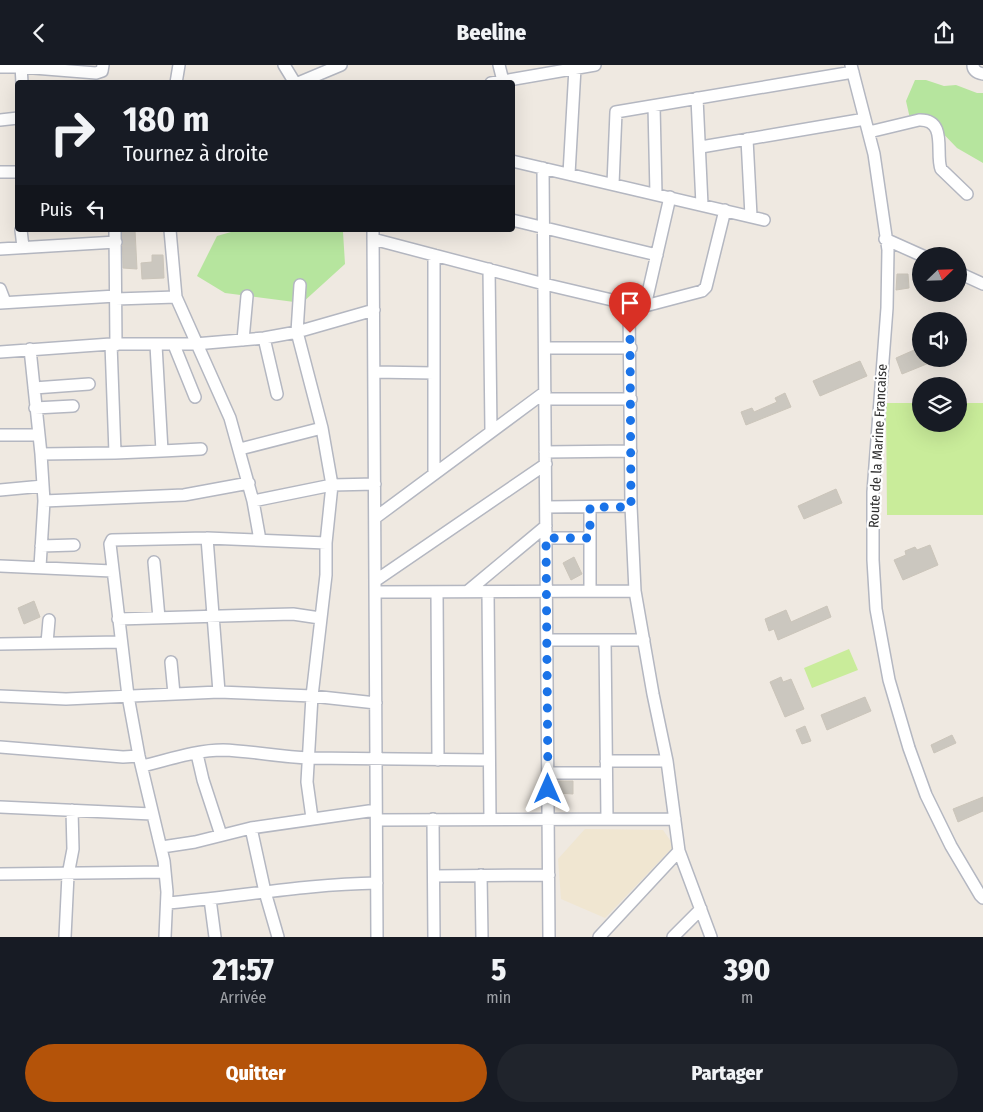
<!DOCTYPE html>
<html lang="fr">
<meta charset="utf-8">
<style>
:root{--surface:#171b24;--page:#20242c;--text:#f1f3f6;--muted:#9ea1a6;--accent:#b45309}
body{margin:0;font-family:"Fira Sans Condensed",sans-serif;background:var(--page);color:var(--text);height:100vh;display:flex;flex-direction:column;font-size:19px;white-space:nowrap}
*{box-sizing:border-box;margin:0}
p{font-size:16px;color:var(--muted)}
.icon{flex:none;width:28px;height:28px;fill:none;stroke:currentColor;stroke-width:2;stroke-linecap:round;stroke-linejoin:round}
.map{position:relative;height:872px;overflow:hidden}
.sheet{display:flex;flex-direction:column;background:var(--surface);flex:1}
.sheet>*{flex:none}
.banner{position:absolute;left:15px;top:15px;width:500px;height:152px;border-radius:5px;box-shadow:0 5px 20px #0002;background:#171b24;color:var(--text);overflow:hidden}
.needle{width:32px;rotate:67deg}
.tools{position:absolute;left:912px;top:182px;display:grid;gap:10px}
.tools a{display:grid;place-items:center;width:55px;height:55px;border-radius:50%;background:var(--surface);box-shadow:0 5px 20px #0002;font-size:25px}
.pin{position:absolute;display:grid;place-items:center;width:42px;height:42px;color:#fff;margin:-51px -21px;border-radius:50% 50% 50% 0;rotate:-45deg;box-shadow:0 0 5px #0007}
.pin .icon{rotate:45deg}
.me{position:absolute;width:55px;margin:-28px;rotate:0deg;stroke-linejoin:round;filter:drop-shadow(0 0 4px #0008)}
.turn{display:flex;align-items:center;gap:18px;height:105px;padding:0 25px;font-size:22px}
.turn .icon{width:65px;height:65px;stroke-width:2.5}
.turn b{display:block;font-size:35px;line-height:42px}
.then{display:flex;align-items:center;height:48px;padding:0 25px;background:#0003;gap:10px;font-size:19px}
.eta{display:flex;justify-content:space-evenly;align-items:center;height:85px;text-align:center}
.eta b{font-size:30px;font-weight:800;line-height:35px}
.action{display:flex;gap:10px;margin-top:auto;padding:10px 25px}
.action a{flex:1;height:58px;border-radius:30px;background:var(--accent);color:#fff;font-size:20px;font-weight:800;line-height:58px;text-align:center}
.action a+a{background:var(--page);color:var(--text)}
header{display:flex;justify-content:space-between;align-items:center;height:65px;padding:0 25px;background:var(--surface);font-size:22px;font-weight:800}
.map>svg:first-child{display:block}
</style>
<header><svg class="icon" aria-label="back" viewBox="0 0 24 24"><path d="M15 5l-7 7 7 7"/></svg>Beeline<svg class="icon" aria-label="share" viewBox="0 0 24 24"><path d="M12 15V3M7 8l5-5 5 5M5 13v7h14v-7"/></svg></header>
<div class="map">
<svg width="983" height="872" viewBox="0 0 983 872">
<rect width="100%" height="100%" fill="#efe9e1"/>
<path fill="#f0e6d1" d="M585,764L663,765L674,781L605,853L561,834L558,794Z"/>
<path fill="#b6e59e" d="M915,15H926L944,21L956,20L977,28H983V98L957,83L933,58H911L906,36Z
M238,165H337L343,167L345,199L302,238L225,228L197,211L217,171Z"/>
<path fill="#c9ec9a" d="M886,338H921V359H959V338H983V450H887Z
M849,584L858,605L812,623L804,603Z"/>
<path fill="#cbc7bf" stroke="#cbc5ba" d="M122,165H135L137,204L123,203Z
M152,190H163L164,213L142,214L141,198L152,197Z
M897,209H908L909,223L896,225Z
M921,282V294H939L902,309L896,293Z
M860,296L867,311L820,331L813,316Z
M785,328L791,342L746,360L741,347L752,343L754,347L777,337L775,333Z
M836,424L842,438L804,454L798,441Z
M930,480L938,500L903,515L894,495L906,490L905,486L915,482L917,485Z
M574,492L582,509L571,515L563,498Z
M34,536L40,552L24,559L18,543Z
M827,541L831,552L778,575L774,564L769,566L765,554L786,545L791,557Z
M781,612L783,617L791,614L804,644L785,652L770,617Z
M865,632L871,646L827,665L821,650Z
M805,661L811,676L802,679L796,665Z
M952,670L956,678L934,688L931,680Z
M557,716H573V729L558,728Z
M983,732V746L958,757L953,744Z"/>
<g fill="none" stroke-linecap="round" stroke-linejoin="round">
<g stroke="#b4b7c1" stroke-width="14">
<path id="minor" d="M21,0L22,18
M284,0L295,18
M499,0L503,16
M851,0L874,89L888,185L887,243L873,427V495L876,544L889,615L909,683L926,730L951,781L980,830L983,833
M973,0C973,6 978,8 983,9
M0,2H21L96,8L102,6L103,0
M176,18L179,0
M298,18L341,0
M491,18L595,0
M697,33L702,140
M654,41L656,129
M0,55L18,53
M869,67L919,55C948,54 935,89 941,104L967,129
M747,74L751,151
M701,82L865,54
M512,96L764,155
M543,103L549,872
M0,107H18
M569,109L575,3
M613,119L616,47L853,7
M512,155L657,190
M21,165L23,182
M115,165L116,280
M170,165L176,232L230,353L253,436L260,475
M373,165L377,872
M373,174L544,219L629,239L645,241L702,226L706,222L725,145
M885,174L923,191
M0,184L116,177
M434,190V409
M489,204L491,366
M959,208L983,219
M300,220L297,267L322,363L332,420L326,478V510L312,631L307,717L312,753
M0,224L5,237
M116,234L176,232
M0,238L116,231
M629,239L631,441L635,526L653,629L667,696L679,786L711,872
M645,241L670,132
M264,273L277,329
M243,275L247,231
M111,279L115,388
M174,280L195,332
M545,283H631
M30,284L41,389L44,436L40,502
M0,287L111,279H195L264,273L297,267L374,245
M374,307L434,308
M34,323L89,319
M545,334H631
M35,343L73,341
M0,370H39
M240,384L322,363
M162,386L201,384
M545,387L631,386
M41,389L115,388L162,386L156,280
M0,425L43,421
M44,436L184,430L249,418
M253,436L332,420L375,419
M546,442L631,441
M590,442V526
M375,453L545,327
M207,473L219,627
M546,473H590
M41,481L74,480
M154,497L159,553
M0,501L112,506
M375,516L546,399
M468,526L546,461
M375,527L635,526
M437,527L438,695
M488,527L490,754
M118,554L293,549L320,553
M547,575H644
M605,575L607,754
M47,578L49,555
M0,579L121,577
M171,597L174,629
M0,631L66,634L219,627L312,631L376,638
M0,682L123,692L139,691
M197,689L203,715L221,770
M606,696H667
M142,701C168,695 196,685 223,685C252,686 280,692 309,693L489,695
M548,708H606
M0,742L152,749
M433,754L434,872
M377,755L675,754
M251,763L265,827L278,872
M162,782L195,777L251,763L376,745
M0,809L165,807
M481,810L482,872
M434,811L549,810
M210,834L215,872
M167,838C237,832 306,819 377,818
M65,872L68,810L73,784L72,745
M165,872L167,827L164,796L139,691L128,631L110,479L112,475L207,473L326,478
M599,872L679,786
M673,872L701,844"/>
</g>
<use href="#minor" stroke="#fff" stroke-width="11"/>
</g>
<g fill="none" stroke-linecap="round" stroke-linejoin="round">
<path stroke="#1a73e8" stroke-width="9" stroke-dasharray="0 16.2" d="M548,724L546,473H590V442H631L630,268"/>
</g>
<g text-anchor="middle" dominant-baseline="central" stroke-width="4.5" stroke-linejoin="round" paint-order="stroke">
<g font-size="14" fill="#2e2e2e" stroke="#fff">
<text transform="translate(878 381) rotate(-87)">Route de la Marine Francaise</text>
</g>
</g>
</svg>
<div class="tools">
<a><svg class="needle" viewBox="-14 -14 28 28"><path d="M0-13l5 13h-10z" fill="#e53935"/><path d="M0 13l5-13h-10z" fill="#9ea1a6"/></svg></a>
<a><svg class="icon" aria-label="sound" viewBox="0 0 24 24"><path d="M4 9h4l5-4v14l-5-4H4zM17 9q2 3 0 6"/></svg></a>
<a><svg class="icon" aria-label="layers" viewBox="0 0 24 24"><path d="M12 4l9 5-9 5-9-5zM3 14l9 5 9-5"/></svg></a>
</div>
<div class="pin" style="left:630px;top:268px;background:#d93025"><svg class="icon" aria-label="arrive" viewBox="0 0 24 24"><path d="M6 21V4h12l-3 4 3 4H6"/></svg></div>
<svg class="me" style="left:548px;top:724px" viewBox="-20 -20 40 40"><path d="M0-17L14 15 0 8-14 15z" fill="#1a73e8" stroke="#fff" stroke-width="4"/></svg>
<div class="banner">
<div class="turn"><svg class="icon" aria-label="right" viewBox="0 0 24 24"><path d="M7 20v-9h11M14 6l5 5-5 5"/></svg><div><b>180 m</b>Tournez à droite</div></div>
<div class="then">Puis<svg class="icon" aria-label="left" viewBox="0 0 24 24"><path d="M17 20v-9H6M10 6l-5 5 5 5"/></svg></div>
</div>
</div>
<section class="sheet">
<div class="eta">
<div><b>21:57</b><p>Arrivée</p></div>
<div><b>5</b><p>min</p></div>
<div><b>390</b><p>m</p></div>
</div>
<div class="action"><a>Quitter</a><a>Partager</a></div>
</section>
